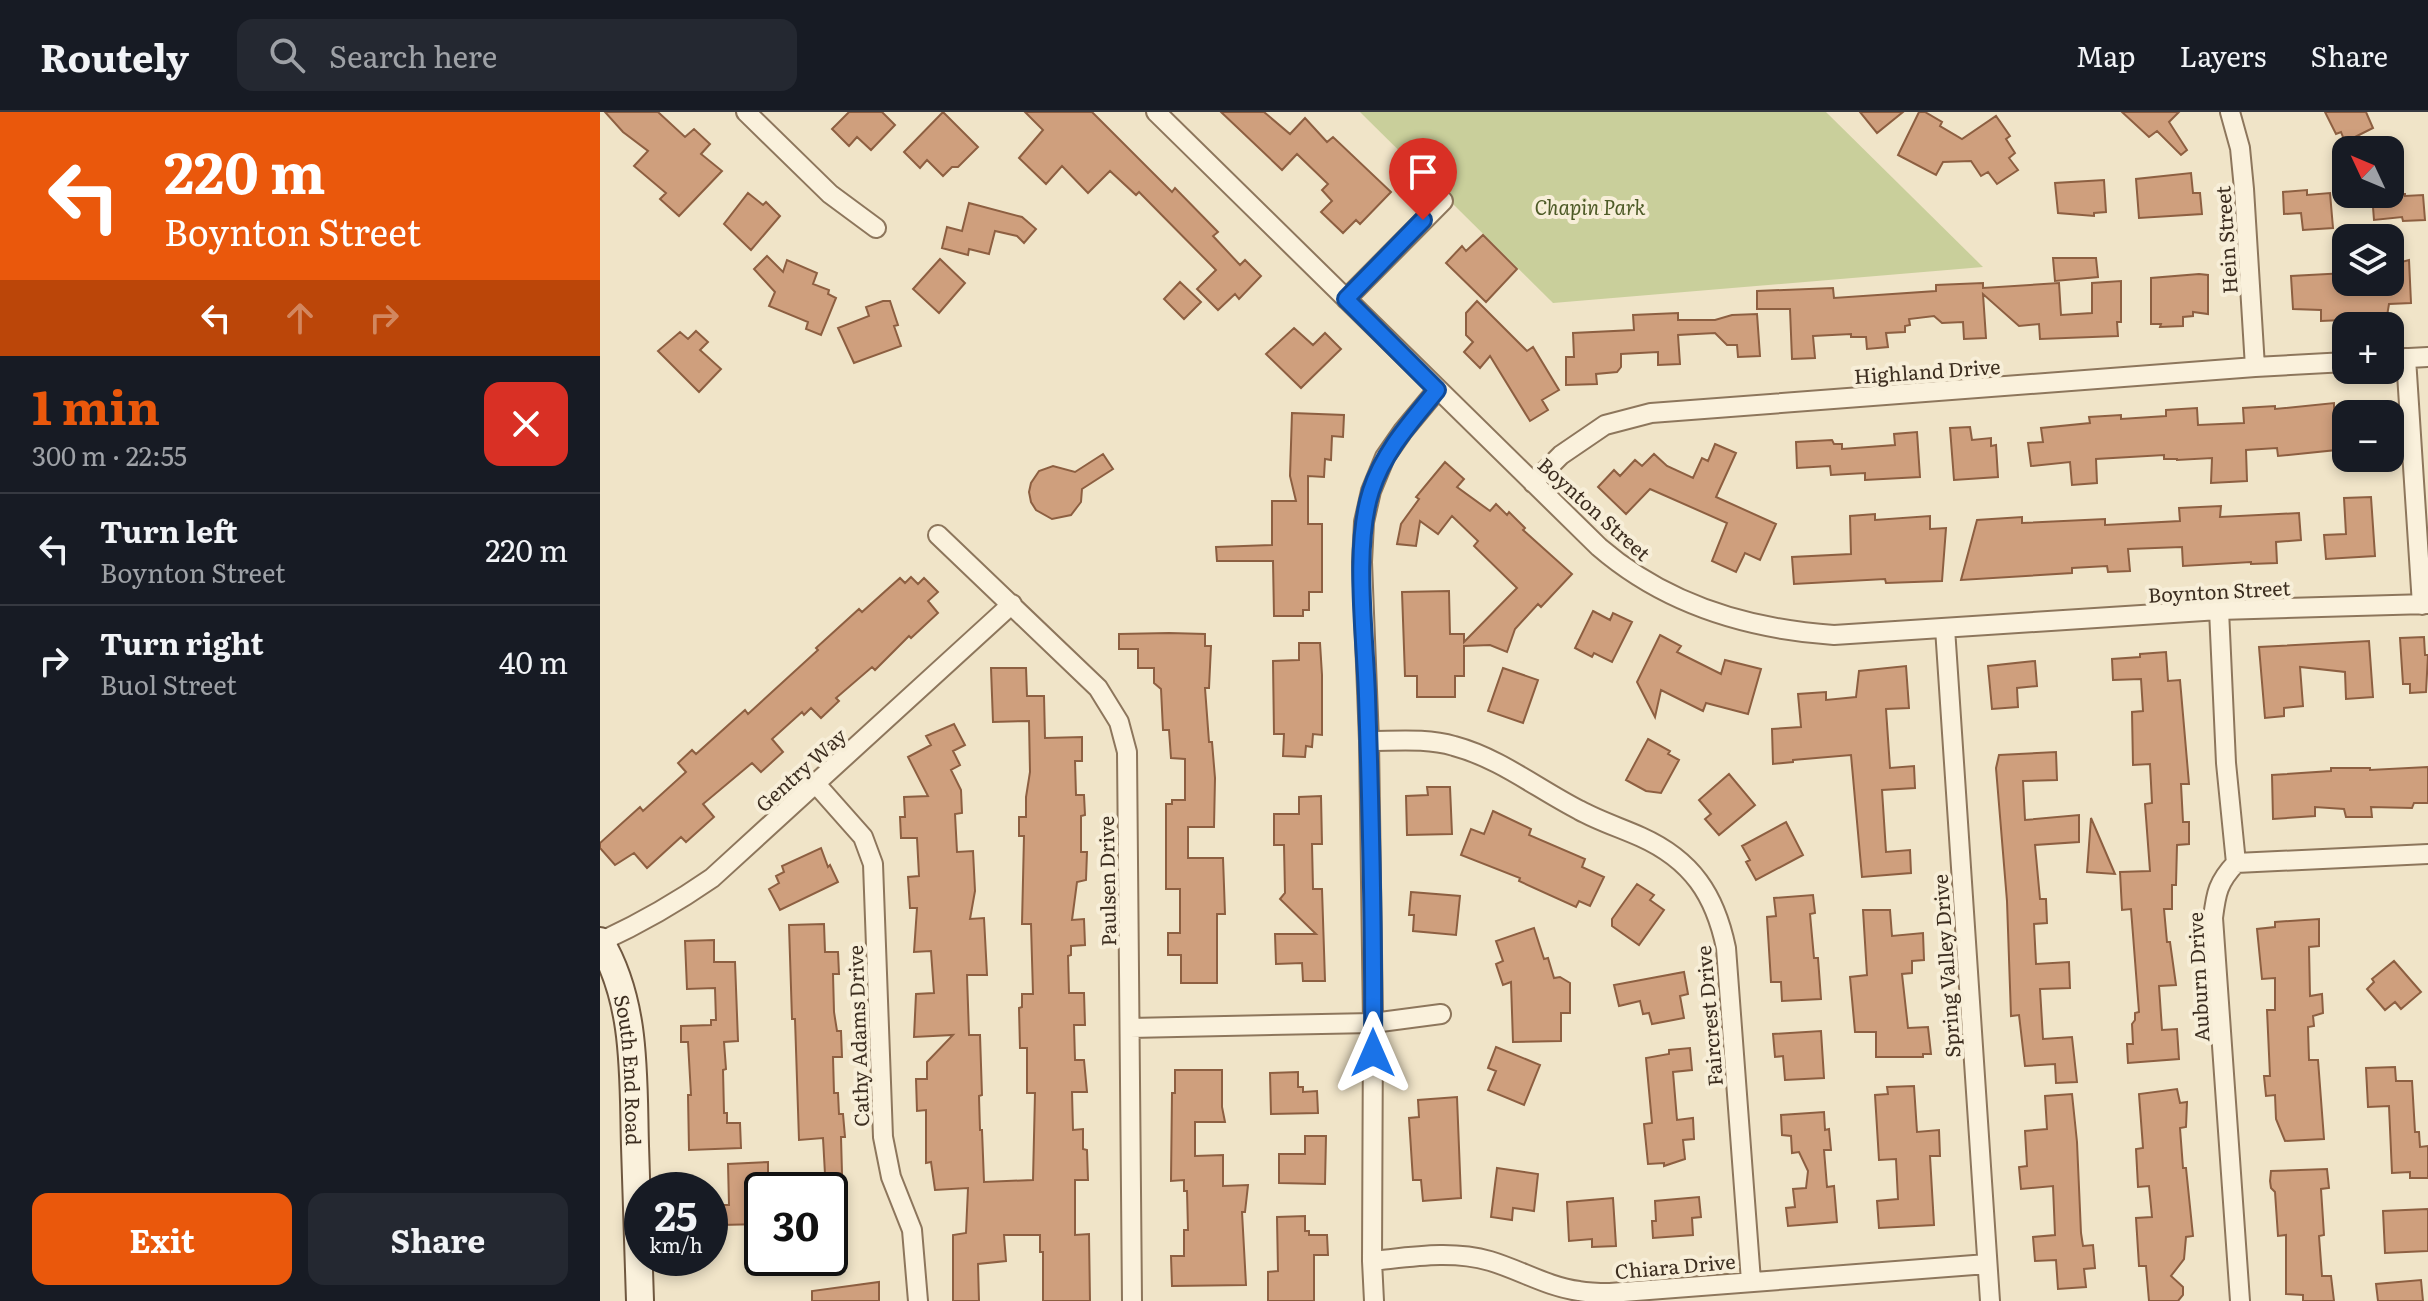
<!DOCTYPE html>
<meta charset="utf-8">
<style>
:root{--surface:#171b24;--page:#242831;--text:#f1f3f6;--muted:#9ea1a6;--line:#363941;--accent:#ea580c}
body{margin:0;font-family:Literata,serif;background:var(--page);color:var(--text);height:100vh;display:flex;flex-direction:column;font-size:30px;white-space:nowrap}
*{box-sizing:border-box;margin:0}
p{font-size:26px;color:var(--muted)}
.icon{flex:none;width:44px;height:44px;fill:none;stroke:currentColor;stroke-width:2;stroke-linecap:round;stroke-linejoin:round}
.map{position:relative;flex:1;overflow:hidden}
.details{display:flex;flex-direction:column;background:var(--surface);width:600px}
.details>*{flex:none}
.top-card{background:#ea580c;color:#fff;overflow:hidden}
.needle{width:52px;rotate:314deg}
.fabs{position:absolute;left:1732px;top:24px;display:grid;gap:16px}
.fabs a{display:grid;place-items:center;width:72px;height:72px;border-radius:16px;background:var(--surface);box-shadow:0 4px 12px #0003;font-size:40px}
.speed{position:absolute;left:24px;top:1060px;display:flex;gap:16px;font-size:40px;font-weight:700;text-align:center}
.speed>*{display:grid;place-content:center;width:104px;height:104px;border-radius:50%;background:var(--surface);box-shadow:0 4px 12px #0003;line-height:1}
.speed small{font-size:20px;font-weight:400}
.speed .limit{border:4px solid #111;border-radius:12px;background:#fff;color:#111}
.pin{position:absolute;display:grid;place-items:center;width:68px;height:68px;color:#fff;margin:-82px -34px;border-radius:50% 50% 50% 0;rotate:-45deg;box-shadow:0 0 8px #0007}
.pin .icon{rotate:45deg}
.me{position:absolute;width:88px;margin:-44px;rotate:0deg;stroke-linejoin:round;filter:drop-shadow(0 0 6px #0008)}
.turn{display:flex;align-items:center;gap:28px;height:168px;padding:0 32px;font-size:36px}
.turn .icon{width:104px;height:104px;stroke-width:2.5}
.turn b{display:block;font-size:56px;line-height:68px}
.lanes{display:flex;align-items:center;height:76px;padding:0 32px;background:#0003;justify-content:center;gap:40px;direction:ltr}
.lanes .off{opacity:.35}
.round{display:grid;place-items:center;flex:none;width:84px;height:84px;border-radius:16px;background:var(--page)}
.summary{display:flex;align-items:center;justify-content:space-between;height:136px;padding:0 32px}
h1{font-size:48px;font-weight:700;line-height:60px;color:var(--accent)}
.cta{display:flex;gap:16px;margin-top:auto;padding:16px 32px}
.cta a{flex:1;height:92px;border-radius:16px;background:var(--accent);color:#fff;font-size:32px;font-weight:700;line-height:92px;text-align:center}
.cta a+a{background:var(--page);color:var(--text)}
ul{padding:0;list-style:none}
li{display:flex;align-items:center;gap:24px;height:112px;padding:0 32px;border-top:2px solid var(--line)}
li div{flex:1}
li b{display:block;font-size:30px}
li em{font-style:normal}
header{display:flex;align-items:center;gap:48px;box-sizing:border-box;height:112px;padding:0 40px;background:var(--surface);border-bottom:2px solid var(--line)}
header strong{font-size:38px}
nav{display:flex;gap:44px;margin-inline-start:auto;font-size:28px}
.search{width:560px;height:72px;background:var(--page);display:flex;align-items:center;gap:20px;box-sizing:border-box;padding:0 28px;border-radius:16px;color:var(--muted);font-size:30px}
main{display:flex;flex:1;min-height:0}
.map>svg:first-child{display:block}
</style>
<header>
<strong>Routely</strong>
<div class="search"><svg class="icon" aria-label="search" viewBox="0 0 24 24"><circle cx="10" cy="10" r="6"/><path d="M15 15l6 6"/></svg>Search here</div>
<nav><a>Map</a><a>Layers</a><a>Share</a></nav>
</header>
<main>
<section class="details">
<div class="top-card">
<div class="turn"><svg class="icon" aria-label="left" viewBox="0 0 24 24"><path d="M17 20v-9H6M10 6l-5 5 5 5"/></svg><div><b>220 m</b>Boynton Street</div></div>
<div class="lanes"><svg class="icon" aria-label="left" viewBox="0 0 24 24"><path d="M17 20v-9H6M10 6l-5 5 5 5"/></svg><svg class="icon off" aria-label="ahead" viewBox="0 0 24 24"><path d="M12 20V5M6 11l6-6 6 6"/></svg><svg class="icon off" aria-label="right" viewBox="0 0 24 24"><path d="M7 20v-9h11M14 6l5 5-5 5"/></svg></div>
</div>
<div class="summary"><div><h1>1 min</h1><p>300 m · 22:55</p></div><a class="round" style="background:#d93025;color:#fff"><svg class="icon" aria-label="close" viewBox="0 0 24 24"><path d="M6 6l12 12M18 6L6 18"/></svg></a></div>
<ul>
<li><svg class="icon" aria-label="left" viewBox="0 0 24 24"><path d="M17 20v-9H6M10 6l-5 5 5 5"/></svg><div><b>Turn left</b><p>Boynton Street</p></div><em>220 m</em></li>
<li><svg class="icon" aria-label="right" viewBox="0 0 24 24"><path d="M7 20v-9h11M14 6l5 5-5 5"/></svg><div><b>Turn right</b><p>Buol Street</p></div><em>40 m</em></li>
</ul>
<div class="cta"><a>Exit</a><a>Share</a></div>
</section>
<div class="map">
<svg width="1828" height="1189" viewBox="0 0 1828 1189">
<rect width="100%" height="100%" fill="#f0e4c8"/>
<path fill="#c9cf9b" d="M760,0H1226L1383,155L953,191Z"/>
<path fill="#cf9f7d" stroke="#8d5f41" stroke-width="2" d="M5,0H58L85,25L94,17L110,32L101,42L122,59L79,104L60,87L66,81L34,54L48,39L23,20Z
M249,0H282L295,13L271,38L257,25L249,34L232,17Z
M343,0L378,35L358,55H352L343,64L327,48L320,56L304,40Z
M425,0H492L572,80L575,76L618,120L613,124L640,153L645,148L661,164L639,187L635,182L618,198L597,177L616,158L539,80L536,83L510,59L488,81L462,54L446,72L419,46L443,18Z
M621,0H664L690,22L705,6L727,30L733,25L791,80L760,112L756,108L743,121L721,100L732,89L722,78L728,72L697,42L682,58Z
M1260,0H1303L1277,21Z
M1319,0H1325L1342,10L1340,14L1362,27L1396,4L1410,24L1406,27L1415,41L1409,46L1418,58L1397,72L1388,60L1381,64L1371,49L1343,50L1336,63L1298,43Z
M1522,0H1579L1569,10L1587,38L1581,43L1557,19L1549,25Z
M1725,0H1766L1773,16L1745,30L1741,20L1736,22Z
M1591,61L1593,81H1600L1602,102L1539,106L1536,67Z
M1504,68L1506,100L1494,101V104L1458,101L1455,71Z
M1707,78V83L1730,81L1733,116L1703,118L1701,101L1684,102L1683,80Z
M148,81L163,93L166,90L180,104L151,138L124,112Z
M1772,82H1805V84L1823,83L1825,108L1803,109L1802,105L1774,108Z
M369,91L422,105L436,117L424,131L417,124L395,119L389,142L369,137L368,143L342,136L347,115L362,119Z
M883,123L917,157L886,190L846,151L862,134L866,139Z
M167,144L183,160L187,148L217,161L213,172L229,178L228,182L236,186L221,223L206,217L208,210L169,194L175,180L154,157Z
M1453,146H1496L1498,165L1455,169Z
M340,147L365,171L339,201L313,177Z
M1809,148L1811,191L1789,192L1787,204L1743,206V208L1721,209V198L1693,197L1691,164L1746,161V170H1790V153Z
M1599,162L1608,163V202L1593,200V204L1583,205V214L1560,215L1561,212H1551V166Z
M1521,169V210H1517L1518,224L1440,227L1439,212L1419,214L1383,182L1386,226L1364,227L1363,210L1342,211L1334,204L1309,207L1310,213L1305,214V220L1286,221L1288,235L1267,237L1266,225H1251V222L1213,224L1215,246L1192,247L1190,197H1157V179L1233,176L1234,186L1336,179V173L1383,171V176L1459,171L1461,203L1492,201V171Z
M580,170L601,190L584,207L564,187Z
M283,189H290L298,213L294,214L301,234L254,251L238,216L269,204L266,195Z
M877,189L927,239L933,235L959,278L942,288L948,298L930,309L890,244L880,256L864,240L873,230L866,223V201Z
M1078,201V208H1115L1132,203L1157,202L1160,244L1138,245L1137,233H1127L1115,221L1078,223L1080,252L1058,253V240L1021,242V255L1017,260L996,262L997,272L966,273V245H974L973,221L1034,218L1033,203Z
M694,216L713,233L725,221L741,237L701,276L666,242Z
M96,219L108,230L100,238L121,257L99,280L58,239L80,220L88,227Z
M1734,291V301H1741V305H1746V337L1678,344L1677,336L1646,338L1647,369L1611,371L1612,346L1577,348V347H1564V343L1496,347L1497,371L1472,373L1470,350L1431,354L1428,331L1443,330L1441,316L1490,311L1489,305L1521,303V307L1566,304V298L1597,296L1598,313L1644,311L1643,296L1675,294V297Z
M692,301L744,303L743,325L732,324L731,348L725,347L724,365L708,364V412H722V480H709V498H703V504H674L673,449H617L616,435L672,433V389H696L690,364Z
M1370,315L1372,328L1391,326V334L1396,333L1398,365L1354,368L1350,316Z
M1317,320L1320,365L1265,368V361L1231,363L1230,354L1197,356L1196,330L1232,328L1234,332H1242V337L1295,333L1294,322Z
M1115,332L1136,341L1116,385L1176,412L1160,448L1145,441L1136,460L1112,449L1127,411L1050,377L1026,402L998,375L1014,358L1020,364L1035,348L1042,354L1054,342L1067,354L1093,366L1102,346L1108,349Z
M503,342L513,357L482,377L481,390L471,403L452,407L436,398L431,390L429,380L431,371L439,359L453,354L475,360Z
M845,350L864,367L857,375L890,399L896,392L907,403L909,400L925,416L923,418L972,462L941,495L938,492L915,517L907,540L890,533L864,534V564H855V585H817V564H805L802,480L849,479L850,522H864V530L917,476L874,434L878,429L852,404L838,422L820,409L816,434L797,432L801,412L819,387L816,385Z
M1771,385L1775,444L1726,447L1724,423L1746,422L1744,386Z
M1621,394L1620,405L1699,401L1701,428L1676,430L1677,451L1651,452V450L1583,454L1582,435L1528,437L1530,459L1508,460L1507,454L1472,456V461L1361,468L1377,408L1422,405V411L1505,407V413L1580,409L1579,396Z
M1275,402V408L1330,404V417L1346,416L1342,469L1286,471L1285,467L1194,472L1192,445L1251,442L1250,404Z
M311,465L318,472L324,466L338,480L328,489L338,501L311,526L309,524L275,558L272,555L236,586L239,589L221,606L211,596L204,603L202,600L172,627L183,640L161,660L152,651L103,692L114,705L86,730L81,725L47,756L34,741L15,753L0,736V731L40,695L43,699L86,660L78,651L92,638L96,642L145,598L148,602L218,538L216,536L259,497L262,500L300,466L305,471Z
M993,499L1010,508L1013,501L1032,510L1012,550L994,541L992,545L975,536Z
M569,521L605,522V534H611L609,576H605L609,630H612L615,666L614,715H588V746H623L625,802H617V871H581V843H568V821H580V777H566V692H572V688H585V647L571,646L569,618H563L561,577L554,571V556H538V537H519V522Z
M1060,523L1081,534L1077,540L1121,562L1125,548L1161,557L1148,602L1106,591L1103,599L1061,578L1055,605L1037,570Z
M1824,525L1825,543H1828L1826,580L1810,581V572H1803L1800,526Z
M1769,529L1773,585L1746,587L1745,560L1700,555L1703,594L1684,596V604L1665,606L1659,535Z
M699,531H720L722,563V623L713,622L712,635L706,634L705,645L683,644L684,622H674L673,549L699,548Z
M1566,540L1568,569L1580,568L1589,672H1581L1583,710H1589V732L1577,733L1576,773H1572V797H1564L1567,830H1570L1576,873L1559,874L1562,918L1577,917L1579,947L1528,951L1527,932H1533L1532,912L1535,908V901L1539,900L1531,797L1522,798L1520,760L1550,759L1545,692L1552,691L1550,652L1533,653L1532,600L1543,599L1541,567L1513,568L1512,547L1540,545V542Z
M1435,549L1437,574L1417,576L1418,595L1392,597L1388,554Z
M1306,554L1309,596L1286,597L1290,656L1314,654L1315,676L1282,678L1286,740L1310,738L1311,761L1262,765L1251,643L1193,648V650L1173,652L1172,617L1201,615L1198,582L1226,580V588L1256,585L1259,559Z
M391,556H426L427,584H444L445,626L482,625V649H475L476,683H484L485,703L481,704V740H487L486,768L477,770L472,808L484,807L485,833L471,834V843L468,844L469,881H484L485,913H474L475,948H484L487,980H472L473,1018L483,1017V1037L487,1038L488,1068H475V1123L489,1122L490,1189H443V1140H440V1123H404L406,1149L378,1152L379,1189H353V1123L366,1121L368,1076L335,1078L331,1050L326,1051V998L317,999L316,967H327V950L353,923L314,925L316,882L334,881L331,839L314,840L317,796H310L308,765L319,764L317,726H301L300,705H305L304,685L328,684L308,645L331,633L326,624L354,612L365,633L353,639L360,653L351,658L361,678L362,701L355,702L357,740L373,739L375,779L370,807L384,806L387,863H367L369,923H380L382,983L379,984L380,1018H382L384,1070L433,1068L435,981H427V936H420L419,896L422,895V882H433L431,812H422L424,724H419V705H426V685L430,660L429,609L393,610Z
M903,556L938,568L923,611L888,599Z
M1048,627L1070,639L1068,642L1079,648L1061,681L1046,679L1026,668Z
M1456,640L1457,668L1423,669L1425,708L1479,703V730L1435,733L1440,787H1446L1447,811L1434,812L1436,852L1469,850L1470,876L1440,877L1443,927L1472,925L1477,970L1456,971L1455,952L1425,954L1419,903L1411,904L1407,789L1396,656L1399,643Z
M1828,655V691H1814L1812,696L1771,695L1772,705H1746L1744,697L1715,695V704L1673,707L1672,663L1731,659V656H1770V658Z
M1129,662L1155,693L1119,723L1105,707L1111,702L1099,688Z
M827,675H850L852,722L807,723L806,684L828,683Z
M721,684L722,732H712L713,777H722L725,869H703L702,851L676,852L675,822H716L680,787L685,781L684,733H674V702H699V685Z
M893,699L931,717L929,723L985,747L982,755L1004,765L990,794L979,789L976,795L919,769L920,766L861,743L871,717L884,722Z
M1491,706L1515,762L1487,760Z
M1186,710L1203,743L1156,768L1146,750L1150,748L1142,734Z
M221,736L228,755L230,753L238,770L180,798L169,777L179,771L176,764L184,760L182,754Z
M1037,772L1054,783L1050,788L1064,798L1039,833L1012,814V807Z
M811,780L860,784L856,823L813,819L814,803H809Z
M1213,783L1215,801L1210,802L1214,846H1218L1221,887L1182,889L1181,870H1171L1167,805L1176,804L1174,786Z
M1263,798H1290L1292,824L1323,821L1324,848L1312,849V861L1302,862L1308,916L1328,915L1331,942H1323V945H1276V920H1255L1250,865L1267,863Z
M1719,807V834L1709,835L1710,884L1722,882L1723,901L1713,904L1714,914L1708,915L1709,948H1718L1724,1027L1685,1029L1676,1007L1675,983L1666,984L1664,964H1670L1667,898H1675V866L1662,867L1657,817L1675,815V810Z
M224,812L225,840H238L239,862H233L234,900L237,919H241L242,945H233L234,981H238L239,1002H243L245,1025H241L242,1061L225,1062L223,1026L199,1028L195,907H192L189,813Z
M934,816L944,847L948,846L954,866L960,865L970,871V901H961V929L913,930L911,870L903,873L896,852L903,849L896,829Z
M114,828V850H135L138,929L124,930L126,957L123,958L124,1001H127V1011H140L141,1036L89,1038L88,983H91L88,930H81V914L111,913V908H116L115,876L87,877L85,829Z
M1794,849L1821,880L1801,897L1795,890L1785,898L1767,877L1774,870L1772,867Z
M1084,860L1088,882L1080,884L1084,906L1052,912L1049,901L1043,902L1040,889L1019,894L1014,873Z
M1221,919L1224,966L1185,968L1183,944L1175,945L1173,922Z
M896,935L940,953L924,993L888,978L896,959L888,956Z
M1090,936L1092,958L1073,960L1077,1008L1093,1006L1094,1027L1083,1028L1085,1047L1064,1054V1051L1048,1052L1044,1012L1052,1011L1046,946L1069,942V938Z
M1795,955L1796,969H1812L1815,1020H1819L1820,1035L1828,1034V1066H1810V1060L1792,1061L1789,994L1768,995L1766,956Z
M575,958H622V995L625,1010H595V1044L623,1043V1074L648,1073L645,1100H642L646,1173L572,1174L571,1144H584V1118H588L587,1079H584V1068L571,1069L572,981H575Z
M698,960V975H703V980L717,979L718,1001L671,1002L670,961Z
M1314,974L1317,1020L1339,1018L1340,1044H1330L1334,1113L1279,1116L1277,1089L1298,1087L1296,1047L1279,1048L1275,983L1288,982L1287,975Z
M1577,977L1580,991L1587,990L1586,1015L1580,1016L1583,1056H1586L1593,1124L1586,1125L1584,1147L1571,1164L1583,1175V1183L1578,1189H1549L1546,1154H1539L1536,1106L1552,1105L1549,1074L1538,1075L1536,1037L1543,1036L1539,982Z
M1472,982L1477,1030L1481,1121L1483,1134L1493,1133L1495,1156L1484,1157L1486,1175L1458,1177L1456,1148L1435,1149L1433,1125L1455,1123L1453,1074L1421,1077L1419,1055L1427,1054L1425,1019L1447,1017L1445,984Z
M857,985L861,1086L823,1089L821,1068H813L809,1006L819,1005L818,988Z
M1224,1000L1225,1018L1229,1017L1231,1038H1224L1227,1075L1234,1074L1237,1110L1188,1114L1186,1096L1195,1095L1193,1077L1206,1076L1208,1059L1199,1040L1192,1041L1191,1024L1182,1023L1181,1003Z
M705,1024H726L725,1072L679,1071V1042H705Z
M168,1050V1073H162V1112L121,1113L120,1093H129L128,1052Z
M897,1056L938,1062L934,1099L913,1096L912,1108L891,1105Z
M1727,1057L1729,1076L1721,1077L1724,1123L1719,1124L1722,1164H1731L1734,1189H1703V1183L1686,1182V1123L1678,1124L1675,1080L1671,1076L1670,1069L1671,1059Z
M1099,1085L1101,1105L1092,1106L1093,1123L1053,1126L1052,1109H1056L1055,1089Z
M1013,1086L1016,1134L992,1135V1127L969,1129L967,1090Z
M1828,1097V1139L1785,1141L1783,1099Z
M705,1104V1119H709V1123H727L728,1143H714V1189H668V1160L678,1159L677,1105Z
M1821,1168L1823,1189H1778L1776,1172Z
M279,1170V1189H212V1179Z"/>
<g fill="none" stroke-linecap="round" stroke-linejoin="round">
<g stroke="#8d765c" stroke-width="22">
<path id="street" d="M146,0L230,82L276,116
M556,0L999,435C1066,493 1147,517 1234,523L1619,498L1828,492
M1630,0L1640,36L1644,77L1655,255
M746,187L843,89
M1806,246L1822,493
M1790,247L1828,245
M933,371L961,343L1005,313L1051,301L1655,255L1746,250
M338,423L498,576L519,610L527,640L532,1189
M1619,498L1626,651L1636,751C1618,770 1616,781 1613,806L1640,1189
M1345,516L1390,1189
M769,629C797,629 827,626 854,634C899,646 938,677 979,698C999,709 1021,716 1041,725C1092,748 1115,783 1126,836L1151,1169
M216,672L263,725L273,752L283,1025L291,1065L312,1118L318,1189
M1636,751L1828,742
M0,830C39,812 76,791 112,766L412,492
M530,916L773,911L841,902
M772,1149C812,1145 851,1138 890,1149C920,1158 948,1175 979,1179C989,1181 1000,1181 1010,1181L1387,1152
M774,1189L772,1149L773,911L769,629L762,450L764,410L771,379L785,345L803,319L837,278"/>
</g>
<g stroke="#6f573f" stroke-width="30">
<g id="secondary">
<path id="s1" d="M0,829C37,891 33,965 35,1034C37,1086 38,1137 40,1189"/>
</g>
</g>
<use href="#street" stroke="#faf1dc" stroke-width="18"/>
<use href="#secondary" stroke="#faf1dc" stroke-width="26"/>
</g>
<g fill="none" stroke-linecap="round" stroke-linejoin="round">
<g stroke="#114b97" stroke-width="20">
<path id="route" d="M773,941C774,822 771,703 767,584C765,523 753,435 771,379C784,339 811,310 837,278L746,187L823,108"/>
</g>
<use href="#route" stroke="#1a73e8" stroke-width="14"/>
</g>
<g text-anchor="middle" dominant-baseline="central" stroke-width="8" stroke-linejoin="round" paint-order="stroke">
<g font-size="20" font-style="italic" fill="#4d5a26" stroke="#f7eed8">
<text x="990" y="94">Chapin Park</text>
</g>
<g font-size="20" fill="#3d2e20" stroke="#f7eed8">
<text transform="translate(1625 128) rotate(-94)">Hein Street</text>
<text transform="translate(1327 258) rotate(-4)">Highland Drive</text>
<text transform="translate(995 396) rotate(42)">Boynton Street</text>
<text transform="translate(1619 478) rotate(-3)">Boynton Street</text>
<text transform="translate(200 657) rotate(-42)">Gentry Way</text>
<text transform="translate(506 769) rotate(-91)">Paulsen Drive</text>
<text transform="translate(1345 854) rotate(-94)">Spring Valley Drive</text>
<text transform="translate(1597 865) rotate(-93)">Auburn Drive</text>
<text transform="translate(1108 904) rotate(-95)">Faircrest Drive</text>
<text transform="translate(257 924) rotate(-92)">Cathy Adams Drive</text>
<text stroke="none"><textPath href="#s1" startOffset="134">South End Road</textPath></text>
<text transform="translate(1075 1153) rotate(-5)">Chiara Drive</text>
</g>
</g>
</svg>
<div class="fabs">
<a><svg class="needle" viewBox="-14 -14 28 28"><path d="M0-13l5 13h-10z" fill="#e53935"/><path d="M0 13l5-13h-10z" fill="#9ea1a6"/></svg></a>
<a><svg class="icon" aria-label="layers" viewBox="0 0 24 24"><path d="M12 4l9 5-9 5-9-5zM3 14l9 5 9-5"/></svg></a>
<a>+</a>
<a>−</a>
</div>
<div class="speed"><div>25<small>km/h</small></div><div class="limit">30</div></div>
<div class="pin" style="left:823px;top:108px;background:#d93025"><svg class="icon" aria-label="arrive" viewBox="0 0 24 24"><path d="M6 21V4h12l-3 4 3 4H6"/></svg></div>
<svg class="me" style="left:773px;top:941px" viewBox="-20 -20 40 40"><path d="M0-17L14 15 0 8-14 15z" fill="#1a73e8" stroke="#fff" stroke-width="4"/></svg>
</div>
</main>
